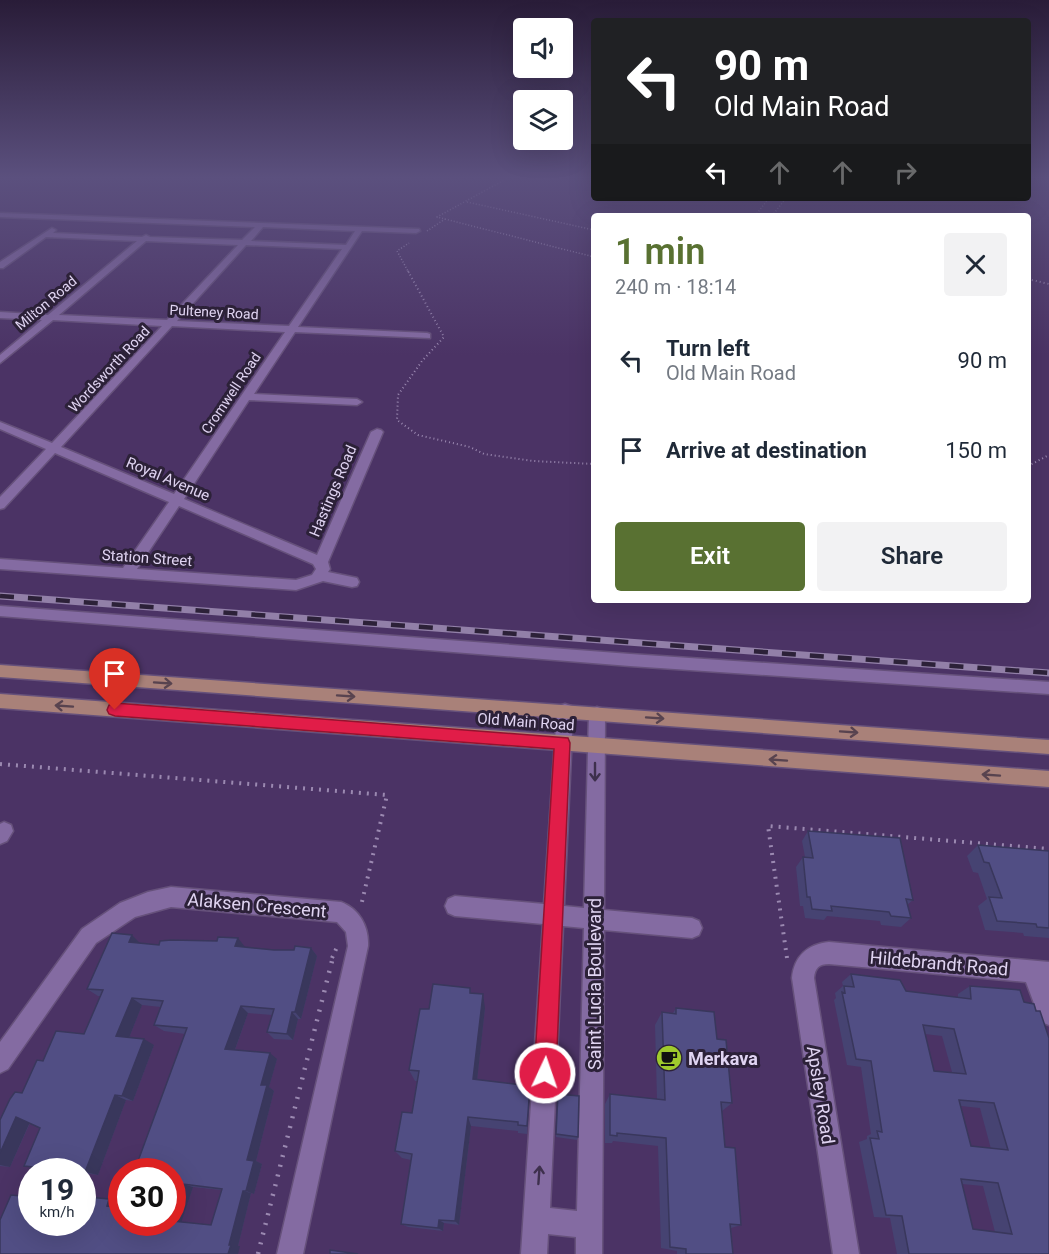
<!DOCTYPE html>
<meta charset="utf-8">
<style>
:root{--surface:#fff;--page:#f2f2f3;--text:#1f2937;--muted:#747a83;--accent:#597132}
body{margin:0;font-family:Roboto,sans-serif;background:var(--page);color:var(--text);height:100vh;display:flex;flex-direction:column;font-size:22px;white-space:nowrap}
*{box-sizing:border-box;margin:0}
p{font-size:20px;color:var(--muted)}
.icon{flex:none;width:33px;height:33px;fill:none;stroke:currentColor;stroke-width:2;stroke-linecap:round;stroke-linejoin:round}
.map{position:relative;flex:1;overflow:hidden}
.drawer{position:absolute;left:591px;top:213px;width:440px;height:390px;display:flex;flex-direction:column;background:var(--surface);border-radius:6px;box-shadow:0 6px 24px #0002}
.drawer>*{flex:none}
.top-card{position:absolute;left:591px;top:18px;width:440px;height:183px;border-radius:6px;box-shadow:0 6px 24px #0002;background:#202124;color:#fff;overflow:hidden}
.fabs{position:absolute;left:513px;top:18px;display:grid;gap:12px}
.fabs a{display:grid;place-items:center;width:60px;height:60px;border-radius:6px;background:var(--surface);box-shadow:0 6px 24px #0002;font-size:30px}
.speed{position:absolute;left:18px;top:1158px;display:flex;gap:12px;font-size:30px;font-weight:700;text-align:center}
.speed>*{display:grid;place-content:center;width:78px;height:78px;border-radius:50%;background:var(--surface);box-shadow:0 6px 24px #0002;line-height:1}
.speed small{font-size:15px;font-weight:400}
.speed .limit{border:9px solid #d22;background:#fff;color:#111}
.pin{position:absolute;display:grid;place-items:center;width:51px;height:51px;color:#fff;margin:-62px -26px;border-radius:50% 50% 50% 0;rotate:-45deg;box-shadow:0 0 6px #0007}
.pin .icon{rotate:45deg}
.me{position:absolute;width:66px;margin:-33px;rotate:3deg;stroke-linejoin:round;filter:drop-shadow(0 0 4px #0008)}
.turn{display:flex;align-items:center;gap:21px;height:126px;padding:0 24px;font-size:27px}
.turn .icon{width:78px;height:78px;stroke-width:2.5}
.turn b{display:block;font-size:42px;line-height:51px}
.lanes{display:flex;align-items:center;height:57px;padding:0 24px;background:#0003;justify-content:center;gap:30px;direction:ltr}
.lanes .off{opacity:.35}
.round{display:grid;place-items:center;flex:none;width:63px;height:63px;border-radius:6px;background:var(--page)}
.head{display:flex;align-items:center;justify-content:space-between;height:102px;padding:0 24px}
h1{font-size:36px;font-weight:600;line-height:45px;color:var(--accent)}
.primary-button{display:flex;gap:12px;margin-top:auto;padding:12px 24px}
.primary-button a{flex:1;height:69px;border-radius:6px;background:var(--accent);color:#fff;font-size:24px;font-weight:600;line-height:69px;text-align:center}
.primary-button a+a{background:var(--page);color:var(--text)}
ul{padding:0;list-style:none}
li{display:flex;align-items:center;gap:18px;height:90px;padding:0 24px}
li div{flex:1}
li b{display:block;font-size:22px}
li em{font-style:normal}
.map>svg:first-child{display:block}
</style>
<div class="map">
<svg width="1049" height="1254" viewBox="0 0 1049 1254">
<rect width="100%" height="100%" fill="#4b3365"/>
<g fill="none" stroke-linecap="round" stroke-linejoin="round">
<g stroke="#66517b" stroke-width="3">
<path id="minor" d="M0,213L419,229L420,231L416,233L362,231L298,327L427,333L430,334V338L295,332L254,394L357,399L362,402L357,405L249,400L184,499L317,555L371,432L377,429L381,430L383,432L328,562L330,569L328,572L357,578L359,582L357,586L352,587L323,581L296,590L0,569V559L123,568L169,502L55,453L4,508L0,509V497L46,449L0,429V422L52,443L162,326L53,320L0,363V355L42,320L0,318V312L48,315L137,241L46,237L3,268H0V262L52,228L56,230L53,233L142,237L146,235L150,237L242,240L255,227L0,217ZM263,227L355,231L346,245L251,241ZM146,241L238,245L167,320L59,315ZM246,245L342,249L289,326L177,321ZM172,326L285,332L174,494L61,447ZM179,506L313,564L316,569L312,575L296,580L137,569Z
M0,606L630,654L1049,682V694L630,666L0,616Z
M565,704L571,706L573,711L564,906L584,908L589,714L591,709L597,707L603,709L605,714L604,910L692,918L699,921L702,928L699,935L692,938L604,930L602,1254H576V1237L548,1234L547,1254H521L543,924L455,916L448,913L445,906L448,899L455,896L544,904L557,711L559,706ZM563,926L584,928L577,1211L550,1208Z
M4,822L11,825L13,831L7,841L0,844V824Z
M171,887L341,902C359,909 369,926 368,946L303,1254H277L348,946L346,932L337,922L171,907L135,917L96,943L8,1069L0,1073V1042L82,929L120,903L148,892Z
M829,942L1049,962V1025L1041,1022L1026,982L829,964C819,964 815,968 814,978L859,1254H833L792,978C794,956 808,944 829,942Z"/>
</g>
<g stroke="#66517b" stroke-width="3">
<path id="major" d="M0,665L1049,740V754L0,677Z
M0,694L1049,771V787L0,708Z"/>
</g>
<path stroke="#9b89b1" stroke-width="1.5" stroke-dasharray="1 2" stroke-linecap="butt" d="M506,179L437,217L594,257
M467,202L594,230
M755,216L769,198
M772,216L786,198
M427,231L445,219
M409,273L397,251L409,243"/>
<path stroke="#9b89b1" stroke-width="2" stroke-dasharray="1 3" stroke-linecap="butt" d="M408,271L444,337L422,361L398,395L397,420L418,435L470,447L484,454L533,461L594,464
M1028,279L1049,284
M1028,466L1049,455"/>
<path stroke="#9b89b1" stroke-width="4" stroke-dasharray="2 6" stroke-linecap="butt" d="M0,764L387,795L361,906
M332,958L338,945
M787,958L768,826L1049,849"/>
<path stroke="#9b89b1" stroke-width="4.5" stroke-dasharray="2 8" stroke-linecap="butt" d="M258,1254L333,957"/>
<use href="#minor" fill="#846ba2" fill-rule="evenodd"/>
<use href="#major" fill="#a98179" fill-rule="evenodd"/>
<g stroke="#9280a8" stroke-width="7">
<path id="rail" d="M0,596L1049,673"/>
</g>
<use href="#rail" stroke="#2c2138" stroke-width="4.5" stroke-dasharray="14" stroke-linecap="butt"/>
</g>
<path fill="#464372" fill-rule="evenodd" d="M808,831L913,900L907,905L911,918L901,927L881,925L880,921L827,916L824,920L805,918L803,906H800L796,867L803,857H805L802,841Z
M978,845L1049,851V938L1024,936L1023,933L985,930L978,906L987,899L978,873L973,872L967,856Z
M141,943L159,945L245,947L274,950H294L311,948L317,956L301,1019H298L293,1040L274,1039L267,1032L272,1015L248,1013L235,1050L277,1059L269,1087L274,1091L256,1161L262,1164L254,1194L251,1193L238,1246H240L50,1227L76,1229L109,1199L122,1201L120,1208L172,1222L185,1034L164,1031L154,1025L161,1007L142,1005L129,1038L154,1045L133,1101L126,1100L98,1175L82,1173V1172H63L38,1169L24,1166L40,1128L30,1123L10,1167L0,1166V1120L22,1093L43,1061L84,1034L101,996H98L87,989ZM193,1187L221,1190L211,1225L181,1222Z
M851,974L906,991L958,998V994L970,986L1049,1254H897L890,1218L874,1217L859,1142L867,1139V1136L871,1134L861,1067L847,1065L834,1000L836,998L835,993L843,986L842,982ZM925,1034L942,1036L952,1072L934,1071ZM961,1106L980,1108L991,1149L971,1146ZM962,1184L983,1186L995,1232L973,1229Z
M470,988L471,993L485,1008L477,1080L529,1096L527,1134L518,1133V1131L471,1126L459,1225L444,1223L443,1231L408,1227L401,1224L411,1160L402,1158L395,1151L412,1113L417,1081H415L409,1070L429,1009Z
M676,1008L717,1039L732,1103L722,1111L725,1147L741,1225L731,1228L733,1254H677V1251L661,1248L658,1146L613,1141L612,1143H605V1104L610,1094L657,1099L655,1025L662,1012L673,1013Z
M558,1094L578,1137L577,1140L556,1137Z"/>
<path fill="#39375c" d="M132,935L141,944L129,942Z
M238,938L245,947L242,954L235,946Z
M311,948L317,956L301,1019L295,1012Z
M483,994L485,1008L476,1090L473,1079Z
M132,998L142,1005L127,1043L116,1036Z
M241,1006L248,1013L233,1055L225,1049Z
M292,1012L298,1019L293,1040L287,1034Z
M144,1039L154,1045L133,1101L122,1096Z
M270,1053L277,1059L269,1087L274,1091L256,1161L262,1164L254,1194L246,1191L247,1160L261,1085Z
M115,1095L126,1100L98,1175L85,1172Z
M16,1117L30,1122L10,1167L0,1165V1153Z
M468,1117L471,1126L459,1225L455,1221Z
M183,1184L193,1187L181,1223L172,1222V1215Z
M243,1191L251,1193L238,1246L229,1245Z
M109,1199L122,1201L119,1208L107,1206Z
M439,1220L444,1223L443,1231L438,1228Z
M36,1222H51L50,1227L35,1225Z
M231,1245L240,1246L238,1254H228Z"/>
<path fill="#514e84" stroke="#39375c" stroke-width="1.5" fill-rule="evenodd" d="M808,831L900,838L913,900L906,899L911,918L891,916L889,912L831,906L832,911L812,909L810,897H807L803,857L813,858Z
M978,845L1049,851V928L1037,927L1036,924L997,921L989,897L1002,898L989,863L984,862Z
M112,933L132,935L129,942L159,945L160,941L171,940L217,941L218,937L238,938L235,946L274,950H294L295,946L311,948L295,1012H292L287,1034L267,1032L274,1009L241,1006L225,1049L270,1053L261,1085H267L247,1160L254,1161L246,1191H243L229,1245H231L228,1254H0V1220L11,1195L32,1197V1222H36L35,1225L76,1229L78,1222H82V1211L88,1197L109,1199L107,1206L122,1208V1222H172V1221L211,1225L222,1189L183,1184L172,1215V1172H134L187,1028L154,1025L163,1001L132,998L116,1036L144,1039L122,1096L115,1095L85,1172L24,1166L40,1128L16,1117L0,1153V1120L10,1099L15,1092L22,1093L37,1060L43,1061L56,1031L84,1034L103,990L87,989Z
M851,974L900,980L906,991L971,999L970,986L1020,990L1024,1002L1034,1004L1036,1011H1040L1049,1038V1254H909L902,1216L886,1215L870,1138L879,1139L877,1131L882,1132L871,1061L856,1059L842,992L845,993L844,986L854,987ZM923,1025L954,1029L966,1074L934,1071ZM959,1100L994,1103L1008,1150L971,1146ZM961,1179L998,1183L1012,1234L973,1229Z
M433,984L470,988V993L483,994L473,1079L530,1086L527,1126L518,1125V1122L468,1117L455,1221L439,1220L438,1228L401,1224L412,1154L395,1151L402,1112L412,1113L419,1071L409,1070L420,1009H429Z
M676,1008L714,1012L717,1039L726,1040L732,1103L721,1102L725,1147L735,1148L741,1225L730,1224L733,1254H686V1249L670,1247L666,1138L617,1133V1136L610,1135V1094L665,1100L662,1012L676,1014Z
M558,1094L579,1096L578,1137L556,1134Z
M330,1250L358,1254H330Z"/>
<defs><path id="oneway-shaft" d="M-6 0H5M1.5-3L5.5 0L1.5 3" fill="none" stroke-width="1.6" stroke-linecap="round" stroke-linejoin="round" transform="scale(1.5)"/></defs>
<g stroke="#58434f">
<use href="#oneway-shaft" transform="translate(163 683) rotate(4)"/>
<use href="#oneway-shaft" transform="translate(346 696) rotate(4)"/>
<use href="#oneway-shaft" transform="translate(64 706) rotate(-176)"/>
<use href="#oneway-shaft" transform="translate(655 718) rotate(4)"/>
<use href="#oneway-shaft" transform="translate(849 732) rotate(4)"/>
<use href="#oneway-shaft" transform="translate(778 760) rotate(-176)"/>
<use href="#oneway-shaft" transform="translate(991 775) rotate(-176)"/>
</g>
<g stroke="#3e304d">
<use href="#oneway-shaft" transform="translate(595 772) rotate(90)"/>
<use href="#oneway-shaft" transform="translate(539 1175) rotate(-86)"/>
</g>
<linearGradient id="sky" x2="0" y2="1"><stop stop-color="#291c38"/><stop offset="0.5" stop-color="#5b507e"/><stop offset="1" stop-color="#5b507e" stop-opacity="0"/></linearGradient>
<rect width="1049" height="355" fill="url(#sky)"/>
<path fill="#e11d48" stroke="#92132f" stroke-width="1.5" d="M115,703L568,738L570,743L556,1073L552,1080L545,1084L537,1080L534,1073L554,749L115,716L109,714L107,710L109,705Z"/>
<defs>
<g id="cafe-disc" transform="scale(1.35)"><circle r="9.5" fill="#9fca2d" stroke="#2c2138"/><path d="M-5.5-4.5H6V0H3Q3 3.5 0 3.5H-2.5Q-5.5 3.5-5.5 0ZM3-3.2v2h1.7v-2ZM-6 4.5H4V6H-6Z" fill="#111"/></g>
</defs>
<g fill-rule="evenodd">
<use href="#cafe-disc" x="669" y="1058"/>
</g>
<g text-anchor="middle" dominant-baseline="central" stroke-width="6" stroke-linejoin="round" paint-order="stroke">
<g font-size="14" fill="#e0d4f2" stroke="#2c2138">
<text transform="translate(46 303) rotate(-40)">Milton Road</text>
<text transform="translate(214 312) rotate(3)">Pulteney Road</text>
<text transform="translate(109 369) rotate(-47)">Wordsworth Road</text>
<text transform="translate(231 393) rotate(-56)">Cromwell Road</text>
</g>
<g font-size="15" fill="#e0d4f2" stroke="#2c2138">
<text transform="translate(168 479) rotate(23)">Royal Avenue</text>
<text transform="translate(333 491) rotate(-67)">Hastings Road</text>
<text transform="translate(147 558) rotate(4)">Station Street</text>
<text transform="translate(526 722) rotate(4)">Old Main Road</text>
</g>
<g font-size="18" fill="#e0d4f2" stroke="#2c2138">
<text transform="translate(257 905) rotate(5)">Alaksen Crescent</text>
<text transform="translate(939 963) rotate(5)">Hildebrandt Road</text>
<text transform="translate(594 984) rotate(-90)">Saint Lucia Boulevard</text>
<text transform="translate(821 1095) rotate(81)">Apsley Road</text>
</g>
<g font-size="18" font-weight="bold" fill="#e0d4f2" stroke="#2c2138" text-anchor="start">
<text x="688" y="1058">Merkava</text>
</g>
</g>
</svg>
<div class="fabs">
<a><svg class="icon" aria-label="sound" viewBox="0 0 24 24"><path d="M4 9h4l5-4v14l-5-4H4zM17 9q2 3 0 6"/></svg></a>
<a><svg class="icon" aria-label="layers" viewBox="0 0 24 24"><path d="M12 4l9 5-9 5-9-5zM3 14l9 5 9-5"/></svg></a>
</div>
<div class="speed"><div>19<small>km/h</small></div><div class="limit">30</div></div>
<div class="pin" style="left:115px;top:710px;background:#d93025"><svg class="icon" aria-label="arrive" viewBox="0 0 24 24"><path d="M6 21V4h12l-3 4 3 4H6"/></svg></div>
<svg class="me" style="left:545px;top:1073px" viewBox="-20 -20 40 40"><circle r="17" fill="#e11d48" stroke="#fff" stroke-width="3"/><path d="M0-11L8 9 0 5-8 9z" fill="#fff"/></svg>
<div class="top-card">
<div class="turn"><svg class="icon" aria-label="left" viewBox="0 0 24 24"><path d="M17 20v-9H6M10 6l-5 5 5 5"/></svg><div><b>90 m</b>Old Main Road</div></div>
<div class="lanes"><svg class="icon" aria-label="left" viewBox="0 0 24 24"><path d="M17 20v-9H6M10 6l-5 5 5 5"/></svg><svg class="icon off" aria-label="ahead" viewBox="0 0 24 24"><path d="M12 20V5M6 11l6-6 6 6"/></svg><svg class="icon off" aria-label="ahead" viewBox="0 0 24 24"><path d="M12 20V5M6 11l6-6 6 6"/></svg><svg class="icon off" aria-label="right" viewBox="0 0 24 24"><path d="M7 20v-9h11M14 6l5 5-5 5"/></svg></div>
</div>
<section class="drawer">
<div class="head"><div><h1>1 min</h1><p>240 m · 18:14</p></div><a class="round"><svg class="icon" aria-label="close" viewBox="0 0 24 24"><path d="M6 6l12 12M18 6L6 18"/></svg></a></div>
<ul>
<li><svg class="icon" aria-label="left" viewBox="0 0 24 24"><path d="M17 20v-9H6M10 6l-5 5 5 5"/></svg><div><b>Turn left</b><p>Old Main Road</p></div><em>90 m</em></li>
<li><svg class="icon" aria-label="arrive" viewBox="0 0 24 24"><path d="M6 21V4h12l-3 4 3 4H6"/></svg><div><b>Arrive at destination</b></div><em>150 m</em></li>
</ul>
<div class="primary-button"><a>Exit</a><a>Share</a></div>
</section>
</div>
